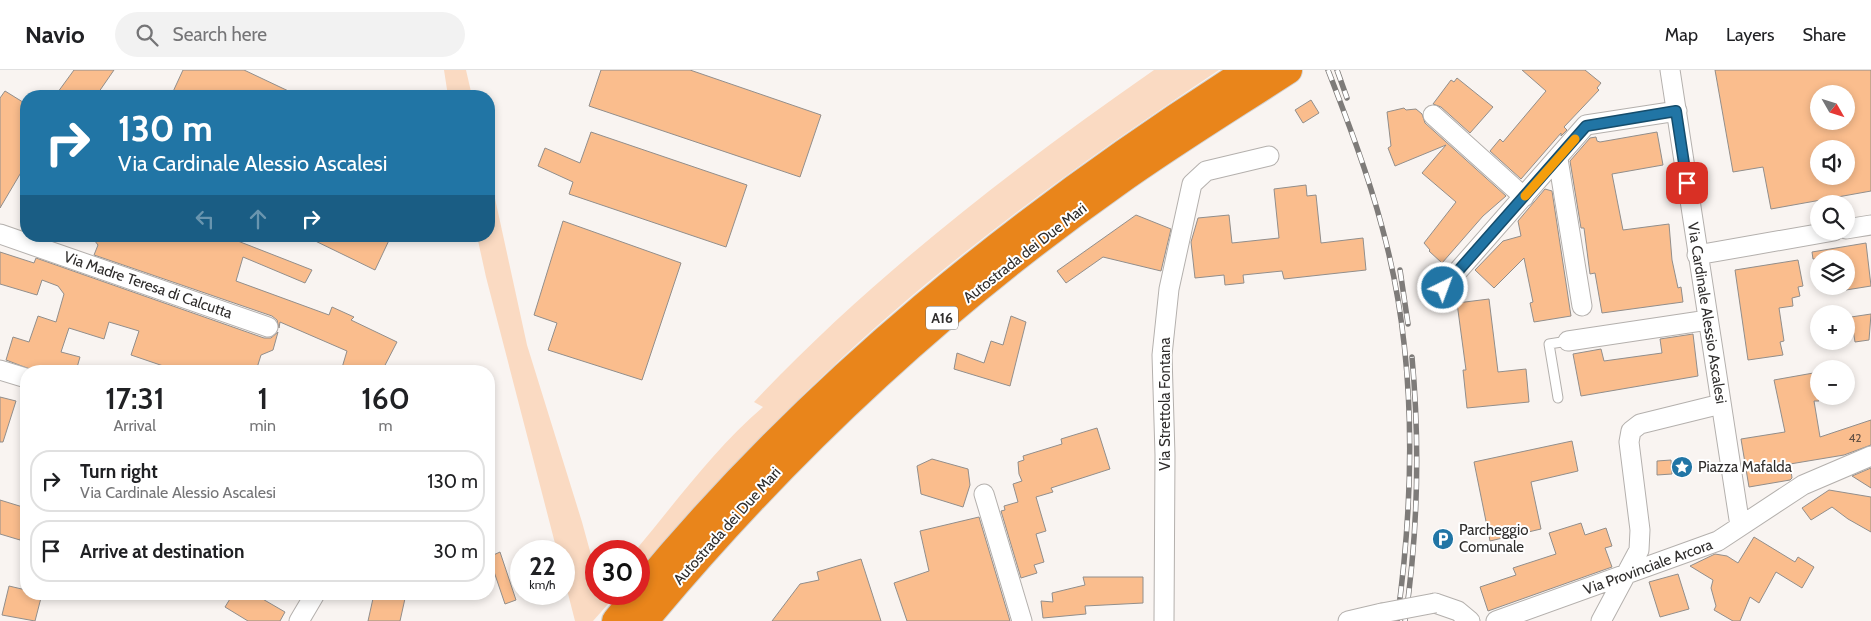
<!DOCTYPE html>
<meta charset="utf-8">
<style>
:root{--surface:#fff;--page:#f2f2f2;--text:#202124;--muted:#757577;--line:#e0e0e0}
body{margin:0;font-family:Cabin,sans-serif;background:var(--page);color:var(--text);height:100vh;display:flex;flex-direction:column;font-size:19px;white-space:nowrap}
*{box-sizing:border-box;margin:0}
p{font-size:16px;color:var(--muted)}
.icon{flex:none;width:28px;height:28px;fill:none;stroke:currentColor;stroke-width:2;stroke-linecap:round;stroke-linejoin:round}
.map{position:relative;flex:1;overflow:hidden}
.side{position:absolute;left:20px;top:295px;width:475px;height:235px;display:flex;flex-direction:column;background:var(--surface);border-radius:20px;box-shadow:0 2px 8px #0003}
.side>*{flex:none}
.hud{position:absolute;left:20px;top:20px;width:475px;height:152px;border-radius:20px;box-shadow:0 2px 8px #0003;background:#2175a5;color:#fff;overflow:hidden}
.needle{width:32px;rotate:129deg}
.tools{position:absolute;left:1810px;top:15px;display:grid;gap:10px}
.tools a{display:grid;place-items:center;width:45px;height:45px;border-radius:50%;background:var(--surface);box-shadow:0 2px 8px #0003;font-size:25px}
.speed{position:absolute;left:510px;top:470px;display:flex;gap:10px;font-size:25px;font-weight:700;text-align:center}
.speed>*{display:grid;place-content:center;width:65px;height:65px;border-radius:50%;background:var(--surface);box-shadow:0 2px 8px #0003;line-height:1}
.speed small{font-size:12px;font-weight:400}
.speed .limit{border:8px solid #d22;background:#fff;color:#111}
.pin{position:absolute;display:grid;place-items:center;width:42px;height:42px;color:#fff;margin:-21px;border-radius:10px;box-shadow:0 2px 8px #0006}
.me{position:absolute;width:55px;margin:-28px;rotate:42deg;stroke-linejoin:round;filter:drop-shadow(0 0 4px #0008)}
.turn{display:flex;align-items:center;gap:18px;height:105px;padding:0 15px;font-size:22px}
.turn .icon{width:65px;height:65px;stroke-width:2.5}
.turn b{display:block;font-size:35px;line-height:42px}
.lanes{display:flex;align-items:center;height:48px;padding:0 15px;background:#0003;justify-content:center;gap:25px;direction:ltr}
.lanes .off{opacity:.35}
.eta{display:flex;justify-content:space-evenly;align-items:center;height:85px;text-align:center}
.eta b{font-size:30px;font-weight:600;line-height:35px}
ul{padding:0;list-style:none}
li{display:flex;align-items:center;gap:15px;height:62px;margin:0 10px 8px;padding:0 5px;border:2px solid var(--line);border-radius:20px}
li div{flex:1}
li b{display:block;font-size:19px}
li em{font-style:normal}
header{display:flex;align-items:center;gap:30px;box-sizing:border-box;height:70px;padding:0 25px;background:var(--surface);border-bottom:1px solid var(--line)}
header strong{font-size:24px}
nav{display:flex;gap:28px;margin-inline-start:auto;font-size:18px}
.search{width:350px;height:45px;background:var(--page);display:flex;align-items:center;gap:12px;box-sizing:border-box;padding:0 18px;border-radius:28px;color:var(--muted);font-size:19px}
.map>svg:first-child{display:block}
</style>
<header>
<strong>Navio</strong>
<div class="search"><svg class="icon" aria-label="search" viewBox="0 0 24 24"><circle cx="10" cy="10" r="6"/><path d="M15 15l6 6"/></svg>Search here</div>
<nav><a>Map</a><a>Layers</a><a>Share</a></nav>
</header>
<div class="map">
<svg width="1871" height="551" viewBox="0 0 1871 551">
<rect width="100%" height="100%" fill="#f9f4f1"/>
<path fill="#fadac2" d="M444,0H466L472,26H448Z
M1154,0H1219C1081,92 945,189 825,304C759,366 699,433 639,500V481H635C676,432 715,378 763,337L754,332C873,206 1012,99 1154,0Z
M489,101L527,275L582,452L596,503V524H617L593,551H575L564,508V481H557L486,207L477,166H489Z"/>
<path fill="#fabd8d" stroke="#928e8b" fill-rule="evenodd" d="M74,0H114L96,26H55Z
M183,0H244L299,26H171Z
M601,0H690L821,45L800,107L589,36Z
M1522,0H1585L1601,13L1597,18L1599,20L1564,57L1567,60L1561,66V63L1521,109L1490,81L1500,69L1503,72L1546,21Z
M1715,0H1871V121L1771,139L1763,97L1733,102ZM1819,24H1846V51H1819ZM1819,79H1846V106H1819Z
M1457,8L1493,37L1470,63L1441,37L1433,34L1451,10L1454,12Z
M5,21L26,34V94L0,138V28Z
M1311,30L1319,43L1303,53L1295,40Z
M1404,38L1406,40L1416,39L1422,44L1425,53L1506,126L1483,146L1442,193L1429,181L1430,180L1424,173L1456,132L1422,103L1446,75L1395,96L1388,78L1391,76L1387,42Z
M591,62L747,115L726,177L569,124L573,112L538,96L545,78L580,93Z
M1657,62L1663,95L1612,104L1623,160L1669,154L1672,190L1678,218L1681,217L1683,232L1602,243L1595,203L1590,204L1584,158H1581L1570,91L1590,68L1596,67L1597,71L1600,72Z
M1306,115L1307,126L1316,125L1321,173L1363,168L1366,200L1284,209L1282,201L1243,205L1244,213L1225,215L1224,205L1195,208L1191,172L1198,148L1229,145L1232,173L1279,168L1274,119Z
M1545,119L1552,121L1571,246L1534,252L1530,233L1533,232L1524,188L1494,218L1475,200L1503,171L1521,166L1518,151Z
M1136,145L1171,159L1161,201L1103,187L1066,213L1057,201Z
M563,151L681,193L642,310L548,280L557,253L534,245Z
M91,166H225L312,200L305,213L243,187L236,211L329,245L332,237L354,247L351,250L397,272L382,301H341L347,281L280,252L279,258L277,250L272,246L94,185L98,175Z
M305,166H391L375,200Z
M1866,173L1871,216L1846,220V189H1813L1812,182Z
M0,182L34,193L36,188L264,268H271L278,262L273,280L261,285L256,301H178L131,285L139,261L109,252L104,269L69,258L61,282L80,287L76,301H35L6,290L13,267L29,272L38,246L56,252L64,224L58,216L42,210L37,225L0,214Z
M1798,190L1803,216L1798,217L1800,226L1792,228L1793,236L1779,238L1784,271L1780,272L1783,285L1748,290L1735,200Z
M1489,229L1498,302L1526,299L1529,332L1467,338L1463,300H1466L1457,233Z
M1871,244L1869,270L1855,272L1851,247Z
M1011,246L1026,252L1010,316L954,299L957,283L984,293L991,271L1003,275Z
M1693,264L1698,306L1581,326L1573,284L1601,279L1604,291L1662,283L1660,269Z
M1819,302V331H1814L1820,367L1871,350V375L1844,385L1790,394L1792,408L1790,410L1749,417L1741,369L1785,362L1774,310Z
M0,327L16,331L3,372H0Z
M1097,358L1110,399L1051,418L1053,422L1036,427L1046,461L1036,464L1044,492L1034,495L1037,503L1021,508L1001,441L1005,440L1004,436L1018,432L1013,414L1022,411L1019,404L1018,392L1024,390L1023,386L1062,374L1061,369Z
M1572,371L1578,401L1531,412L1541,459L1490,471L1474,392Z
M932,389L968,399L970,415L963,437L921,424L917,396Z
M1671,390L1672,404L1657,405V391Z
M1871,398V418L1852,406Z
M1829,420L1871,427V462L1848,449L1832,437L1811,450L1802,438Z
M0,430L26,438V447L20,470L0,464Z
M979,447L1010,551H907L894,513L929,501L920,461Z
M1581,453L1585,465L1606,458L1612,476L1605,478L1612,497L1488,541L1480,517L1516,505L1513,498L1556,484L1549,463Z
M1754,467L1795,492L1798,487L1814,497L1802,518L1776,502L1759,533L1750,527L1740,551H1733L1714,540L1716,536L1711,518L1713,510L1690,496L1715,484L1727,486L1738,493Z
M500,482L516,530L505,534L489,487Z
M861,489L881,551H772L800,514L819,510L817,502Z
M1678,504L1689,539L1660,547L1649,512Z
M1083,507H1143V533L1085,536L1086,544L1043,548L1041,531L1053,532L1052,523L1085,515Z
M9,516L26,520V524H42L35,551L2,545Z
M233,524H254L285,542L280,551H248L225,537Z
M374,524H406L400,551H368Z"/>
<g fill="none" stroke-linecap="round" stroke-linejoin="round">
<g stroke="#b4b0ad" stroke-width="11">
<path id="service" d="M1558,328L1549,274L1568,271"/>
</g>
<g stroke="#b4b0ad" stroke-width="21">
<path id="minor" d="M1670,0L1740,456
M1433,45L1524,127
M1558,89L1582,236
M1846,159L1871,155
M0,164L268,257
M1697,185L1834,161
M1443,218L1586,55L1677,41
M1568,271L1708,250
M0,300L26,308
M984,424L1022,551
M1435,533L1458,541L1470,551
M299,551L315,524
M1164,551L1165,385L1162,285L1169,219L1192,114L1206,101L1269,86
M1348,551L1382,543
M1496,551L1718,471L1803,415L1871,386
M1601,551L1639,480L1640,460L1629,372L1631,361L1640,354L1721,334"/>
</g>
<g stroke="#d1d1d1" stroke-width="30">
<path id="motorway" d="M639,523C811,314 1021,145 1249,0
M616,551L638,524
M644,551C782,385 940,237 1116,113C1172,73 1231,37 1288,0"/>
</g>
<use href="#service" stroke="#fff" stroke-width="9"/>
<use href="#minor" stroke="#fff" stroke-width="19"/>
<use href="#motorway" stroke="#e9851b" stroke-width="28"/>
<g stroke="#7e7b79" stroke-width="5.5">
<path id="rail" d="M1328,0C1348,52 1368,104 1382,157C1417,284 1415,422 1397,551
M1337,0L1347,28
M1400,200L1408,254
M1405,551C1418,463 1420,375 1412,287"/>
</g>
<use href="#rail" stroke="#fff" stroke-width="4" stroke-dasharray="11" stroke-linecap="butt"/>
<g stroke="#b4b0ad" stroke-width="21" stroke-linecap="butt">
<path id="minor-bridge" d="M1382,543L1435,533"/>
</g>
<use href="#minor-bridge" stroke="#fff" stroke-width="19"/>
</g>
<g fill="none" stroke-linecap="round" stroke-linejoin="round">
<g stroke="#154c6b" stroke-width="12">
<path id="route" d="M1443,218L1586,56L1676,41L1687,113"/>
</g>
<use href="#route" stroke="#2175a5" stroke-width="9"/>
<path stroke="#f59e0b" stroke-width="9" d="M1525,126L1575,69"/>
</g>
<defs>
<g id="sight-disc" transform="scale(1.125)"><circle r="9.5" fill="#2175a5" stroke="#fff"/><path d="M0-6L1.8-2.2L6-1.7L2.9 1.2L3.7 5.4L0 3.3L-3.7 5.4L-2.9 1.2L-6-1.7L-1.8-2.2Z" fill="#fff"/></g>
<g id="parking-disc" transform="scale(1.125)"><circle r="9.5" fill="#2175a5" stroke="#fff"/><path d="M-3.5-5.5H1a3.5 3.5 0 0 1 0 7H-1V5.5H-3.5ZM-1-3.4V-.6H.8a1.4 1.4 0 0 0 0-2.8Z" fill="#fff"/></g>
</defs>
<g fill-rule="evenodd">
<use href="#sight-disc" x="1682" y="397"/>
<use href="#parking-disc" x="1443" y="469"/>
</g>
<g text-anchor="middle" dominant-baseline="central" stroke-width="4" stroke-linejoin="round" paint-order="stroke">
<g font-size="12" fill="#625144">
<text x="1855" y="367">42</text>
</g>
<rect fill="#fff" stroke="#6d6c6b" stroke-width="1" x="926" y="236.5" width="32" height="23" rx="4"/>
<g font-size="14" font-weight="bold" fill="#2f2d2c">
<text x="942" y="248">A16</text>
</g>
<g font-size="15" fill="#2f2d2c" stroke="#fff">
<text transform="translate(1025 183) rotate(-38)">Autostrada dei Due Mari</text>
<text transform="translate(148 215) rotate(19)">Via Madre Teresa di Calcutta</text>
<text transform="translate(1707 243) rotate(81)">Via Cardinale Alessio Ascalesi</text>
<text transform="translate(1165 334) rotate(-90)">Via Strettola Fontana</text>
<text transform="translate(727 456) rotate(-48)">Autostrada dei Due Mari</text>
<text transform="translate(1648 497) rotate(-20)">Via Provinciale Arcora</text>
</g>
<g font-size="15" fill="#2f2d2c" stroke="#fff" text-anchor="start">
<text x="1698" y="397">Piazza Mafalda</text>
<text x="1459" y="460">Parcheggio<tspan x="1459" dy="17">Comunale</tspan></text>
</g>
</g>
</svg>
<div class="tools">
<a><svg class="needle" viewBox="-14 -14 28 28"><path d="M0-13l5 13h-10z" fill="#e53935"/><path d="M0 13l5-13h-10z" fill="#757577"/></svg></a>
<a><svg class="icon" aria-label="sound" viewBox="0 0 24 24"><path d="M4 9h4l5-4v14l-5-4H4zM17 9q2 3 0 6"/></svg></a>
<a><svg class="icon" aria-label="search" viewBox="0 0 24 24"><circle cx="10" cy="10" r="6"/><path d="M15 15l6 6"/></svg></a>
<a><svg class="icon" aria-label="layers" viewBox="0 0 24 24"><path d="M12 4l9 5-9 5-9-5zM3 14l9 5 9-5"/></svg></a>
<a>+</a>
<a>−</a>
</div>
<div class="speed"><div>22<small>km/h</small></div><div class="limit">30</div></div>
<div class="pin" style="left:1687px;top:113px;background:#d93025"><svg class="icon" aria-label="arrive" viewBox="0 0 24 24"><path d="M6 21V4h12l-3 4 3 4H6"/></svg></div>
<svg class="me" style="left:1443px;top:218px" viewBox="-20 -20 40 40"><circle r="17" fill="#2175a5" stroke="#fff" stroke-width="3"/><path d="M0-11L8 9 0 5-8 9z" fill="#fff"/></svg>
<div class="hud">
<div class="turn"><svg class="icon" aria-label="right" viewBox="0 0 24 24"><path d="M7 20v-9h11M14 6l5 5-5 5"/></svg><div><b>130 m</b>Via Cardinale Alessio Ascalesi</div></div>
<div class="lanes"><svg class="icon off" aria-label="left" viewBox="0 0 24 24"><path d="M17 20v-9H6M10 6l-5 5 5 5"/></svg><svg class="icon off" aria-label="ahead" viewBox="0 0 24 24"><path d="M12 20V5M6 11l6-6 6 6"/></svg><svg class="icon" aria-label="right" viewBox="0 0 24 24"><path d="M7 20v-9h11M14 6l5 5-5 5"/></svg></div>
</div>
<section class="side">
<div class="eta">
<div><b>17:31</b><p>Arrival</p></div>
<div><b>1</b><p>min</p></div>
<div><b>160</b><p>m</p></div>
</div>
<ul>
<li><svg class="icon" aria-label="right" viewBox="0 0 24 24"><path d="M7 20v-9h11M14 6l5 5-5 5"/></svg><div><b>Turn right</b><p>Via Cardinale Alessio Ascalesi</p></div><em>130 m</em></li>
<li><svg class="icon" aria-label="arrive" viewBox="0 0 24 24"><path d="M6 21V4h12l-3 4 3 4H6"/></svg><div><b>Arrive at destination</b></div><em>30 m</em></li>
</ul>
</section>
</div>
